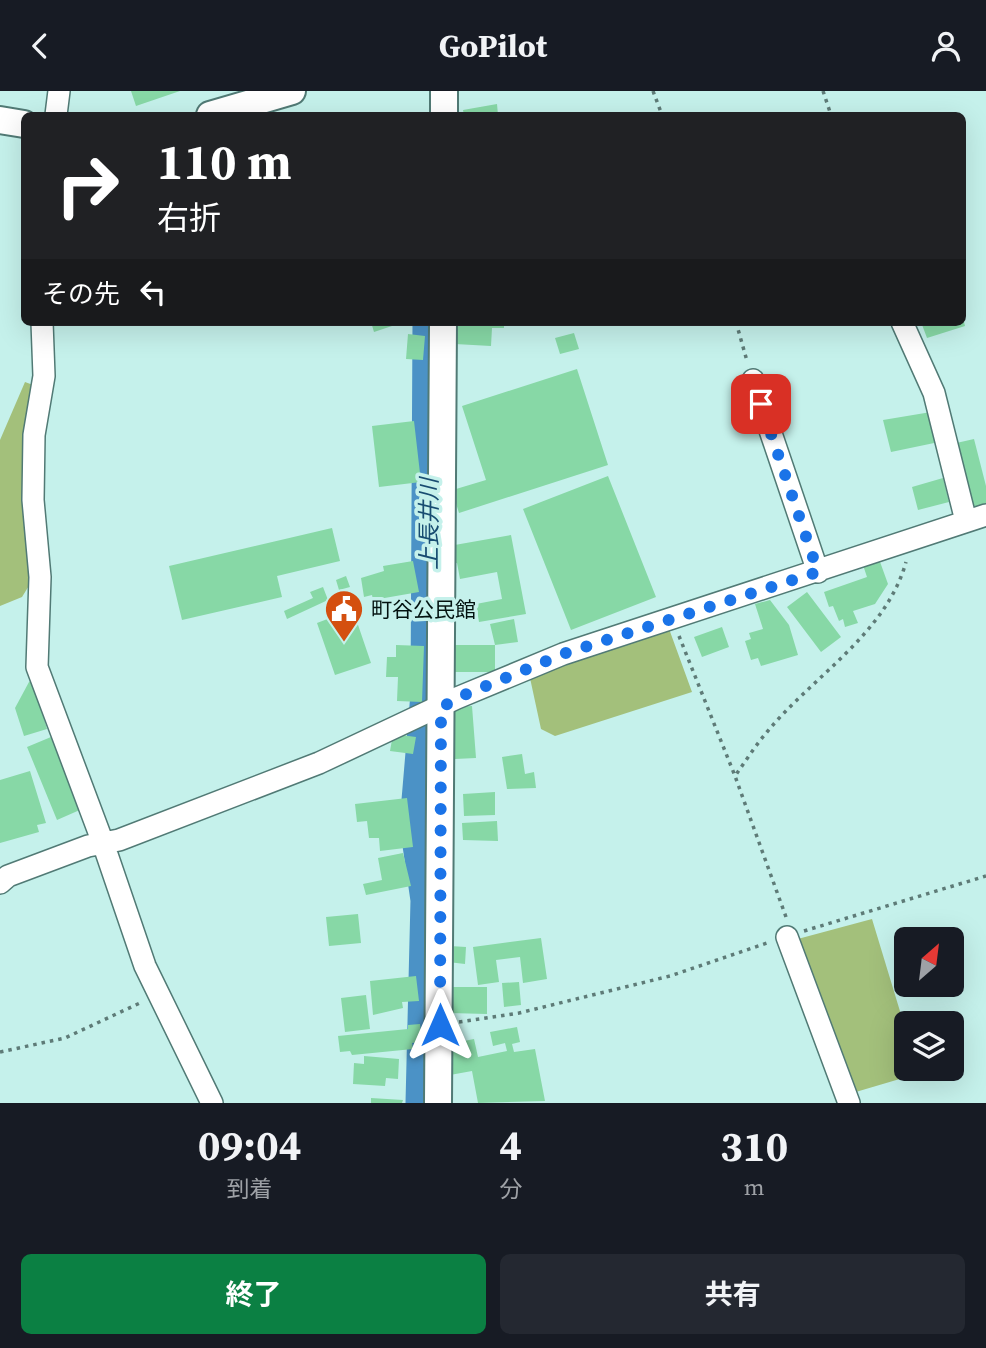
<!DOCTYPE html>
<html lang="ja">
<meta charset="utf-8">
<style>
:root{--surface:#171b24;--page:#242831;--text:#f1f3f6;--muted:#9ea1a6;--accent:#0b8043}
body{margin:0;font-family:"Source Serif 4","Noto Sans JP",serif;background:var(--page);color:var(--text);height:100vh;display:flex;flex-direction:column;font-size:26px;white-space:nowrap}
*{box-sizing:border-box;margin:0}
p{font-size:23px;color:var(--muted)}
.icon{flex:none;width:38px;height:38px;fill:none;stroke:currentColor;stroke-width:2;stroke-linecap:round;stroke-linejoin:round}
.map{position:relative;height:1012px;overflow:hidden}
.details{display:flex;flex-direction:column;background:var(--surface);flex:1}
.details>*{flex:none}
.top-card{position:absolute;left:21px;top:21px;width:945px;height:214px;border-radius:10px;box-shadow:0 7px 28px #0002;background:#202124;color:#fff;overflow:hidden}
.needle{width:46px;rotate:28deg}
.buttons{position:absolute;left:894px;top:836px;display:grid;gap:14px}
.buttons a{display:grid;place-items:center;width:70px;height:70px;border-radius:10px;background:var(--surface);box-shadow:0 7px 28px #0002;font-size:35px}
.pin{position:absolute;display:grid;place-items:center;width:60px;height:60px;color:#fff;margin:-30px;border-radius:14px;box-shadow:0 4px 10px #0006}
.me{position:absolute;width:77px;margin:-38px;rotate:0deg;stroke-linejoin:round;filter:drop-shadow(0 0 5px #0008)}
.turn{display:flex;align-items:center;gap:24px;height:147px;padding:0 21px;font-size:32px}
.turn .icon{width:91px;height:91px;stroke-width:2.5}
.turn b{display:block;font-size:49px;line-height:60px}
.then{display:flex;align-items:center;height:66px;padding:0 21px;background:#0003;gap:14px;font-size:26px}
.eta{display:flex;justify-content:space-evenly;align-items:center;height:119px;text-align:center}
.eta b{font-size:42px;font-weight:700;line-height:49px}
.button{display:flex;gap:14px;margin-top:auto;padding:14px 21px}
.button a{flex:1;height:80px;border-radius:10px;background:var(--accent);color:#fff;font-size:28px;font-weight:700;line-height:80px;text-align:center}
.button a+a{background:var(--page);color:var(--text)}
header{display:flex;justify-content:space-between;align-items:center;height:91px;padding:0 21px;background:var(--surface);font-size:32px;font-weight:700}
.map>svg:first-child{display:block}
</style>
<header><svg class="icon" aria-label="back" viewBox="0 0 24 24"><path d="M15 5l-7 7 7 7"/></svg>GoPilot<svg class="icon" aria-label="person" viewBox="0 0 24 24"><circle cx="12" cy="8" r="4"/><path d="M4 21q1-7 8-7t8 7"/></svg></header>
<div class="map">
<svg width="986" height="1012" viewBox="0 0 986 1012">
<rect width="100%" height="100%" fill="#c5f1eb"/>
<path fill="#a3c07b" d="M25,291L44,298L35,485L22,506L0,515V349Z
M668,535L692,601L555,645L541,638L530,587L543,578Z
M872,828L906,940V978H918L920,982L849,1003L794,849Z"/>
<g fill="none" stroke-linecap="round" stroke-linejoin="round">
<path stroke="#4b92c6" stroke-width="35" d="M423,1012L428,809L417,733L428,603L430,231"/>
</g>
<path fill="#87d8a6" d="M131,0H180L136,15Z
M497,13L498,24H464L463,19Z
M371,231H404L374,241Z
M456,231H504V237H492L491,255L455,253Z
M921,231H964L965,235L927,247Z
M574,242L579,258L560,263L555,247Z
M408,243L425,245L423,269L406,268Z
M577,278L608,374L459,422L453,403L456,398L486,389L462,315Z
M931,321L939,351L891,361L883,329Z
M414,330L421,391L379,396L372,335Z
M974,348L986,395V417L969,421L952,353Z
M608,385L656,506L571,539L523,418Z
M943,387L949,411L918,419L912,396Z
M332,437L340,470L277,485L282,506L182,529L169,475Z
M511,444L526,523L479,531L476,513L502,508L497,481L460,488L457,472L452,473L449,455Z
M879,468L888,493L875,513L853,520L858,532L845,536L843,528L839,530L833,515L829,516L824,501L867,486L863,474Z
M413,470L419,501L373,509L372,504L364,506L361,487L384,480L383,475Z
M346,485L350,496L339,499L336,489Z
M323,496L328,509L287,528L284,520L313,507L310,501Z
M807,501L841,546L821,561L787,516Z
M770,509L789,534L798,564L761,575L758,567L751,569L745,550L751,548L749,542L763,538L755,513Z
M338,524L340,531L355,525L371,572L335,584L317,532Z
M514,528L518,551L495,554L490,533Z
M722,536L729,556L702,566L694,546Z
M396,554L424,555L422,611L397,610L398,586H386L387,566H396Z
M453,554H495V581H453Z
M33,589L47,638L24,645L15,617L29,591Z
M472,615L476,667L455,668L451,616Z
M393,643L416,646L413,663L390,660Z
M51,646L82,718L57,729L27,656Z
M522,663L525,683L534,681L536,697L507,698L502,666Z
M30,680L46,732L37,734L39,741L0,752V689Z
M495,701V724L464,725L463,703Z
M407,707L413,756L380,760L379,747H369L367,730L357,731L355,713Z
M497,730L498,750L463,749L462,732Z
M403,762L411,795L366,804L363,793L382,789L378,767Z
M358,823L361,852L329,855L326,826Z
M541,847L547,888L523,892L520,866L496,869L499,891L478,894L473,856Z
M450,855L466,856L465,873L448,871Z
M416,885L419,910L402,911L403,917L373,924L370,890Z
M519,891L521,914L504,916L502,892Z
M449,896H487V923L449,922Z
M366,904L370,938L345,941L341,907Z
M420,933L422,951L412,952L413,958L352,964L350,960L340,961L338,945L408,938V934Z
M517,936L520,951L512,953L514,961L535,958L545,1010L478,1012L472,980L450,984L444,954L474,948L478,966L507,960L505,952L493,955L490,941Z
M364,965L399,968L398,988L386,987L385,995L353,993L354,972L364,973Z
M371,1007L403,1009L402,1012H371Z"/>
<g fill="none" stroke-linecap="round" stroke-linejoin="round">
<g stroke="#517a75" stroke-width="24">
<path id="minor" d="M56,24L59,0
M42,231L44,285L34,344L33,409L40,486L37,576L103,752L145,875L212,1012
M902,231L934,302L966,430
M753,289L818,481
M0,792L8,785L88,755L119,749L319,672L457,607L563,563L986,424
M787,846L849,1012"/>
</g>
<g stroke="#517a75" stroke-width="30">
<path id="tertiary" d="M210,24L292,0
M444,24V0
M0,29L24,33
M438,1012L443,231"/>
</g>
<path stroke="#5e7b77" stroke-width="3.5" stroke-dasharray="3.5 5" stroke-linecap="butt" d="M653,0L662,24
M823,0L831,24
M736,231L747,270
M679,545L735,685
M786,826L735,685C745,671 755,655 767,641C812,586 886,543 906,471
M804,840L986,785
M459,931L519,922L670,885L770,851
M0,961L65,947L142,911"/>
<use href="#minor" stroke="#fff" stroke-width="21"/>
<use href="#tertiary" stroke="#fff" stroke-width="26"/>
</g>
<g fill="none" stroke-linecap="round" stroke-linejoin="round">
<path stroke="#1a73e8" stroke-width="12" stroke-dasharray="0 21.6" d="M440,934L441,617L457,607L563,563L818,481L761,313"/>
</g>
<defs>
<g id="civic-pin" transform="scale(2.0125)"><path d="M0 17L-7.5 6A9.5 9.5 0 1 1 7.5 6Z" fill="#d44f0f" stroke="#c5f1eb"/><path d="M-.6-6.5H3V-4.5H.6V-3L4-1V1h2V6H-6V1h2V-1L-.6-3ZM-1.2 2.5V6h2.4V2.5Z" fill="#fff"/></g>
</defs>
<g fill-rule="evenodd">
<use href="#civic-pin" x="344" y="518"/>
</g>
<g text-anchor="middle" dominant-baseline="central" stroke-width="7" stroke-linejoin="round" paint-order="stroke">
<g font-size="21" fill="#031210" stroke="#c5f1eb" text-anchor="start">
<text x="371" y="518">町谷公民館</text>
</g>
<g font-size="23" font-style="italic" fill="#184c71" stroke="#c5f1eb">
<text transform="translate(429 433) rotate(-90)">上長井川</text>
</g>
</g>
</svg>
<div class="buttons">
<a><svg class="needle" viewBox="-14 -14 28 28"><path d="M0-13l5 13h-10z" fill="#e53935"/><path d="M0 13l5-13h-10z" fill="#9ea1a6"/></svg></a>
<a><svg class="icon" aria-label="layers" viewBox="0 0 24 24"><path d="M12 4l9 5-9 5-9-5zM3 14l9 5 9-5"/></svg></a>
</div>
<div class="pin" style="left:761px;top:313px;background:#d93025"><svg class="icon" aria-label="arrive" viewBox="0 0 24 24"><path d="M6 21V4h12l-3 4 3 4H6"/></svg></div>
<svg class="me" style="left:440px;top:934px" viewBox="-20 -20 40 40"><path d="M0-17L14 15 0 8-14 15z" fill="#1a73e8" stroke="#fff" stroke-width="4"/></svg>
<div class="top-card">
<div class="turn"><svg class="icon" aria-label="right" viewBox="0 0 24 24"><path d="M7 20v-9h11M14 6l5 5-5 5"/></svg><div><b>110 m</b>右折</div></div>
<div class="then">その先<svg class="icon" aria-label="left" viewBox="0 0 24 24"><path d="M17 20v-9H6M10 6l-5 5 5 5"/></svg></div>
</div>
</div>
<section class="details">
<div class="eta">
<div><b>09:04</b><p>到着</p></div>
<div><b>4</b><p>分</p></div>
<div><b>310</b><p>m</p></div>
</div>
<div class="button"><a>終了</a><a>共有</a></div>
</section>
